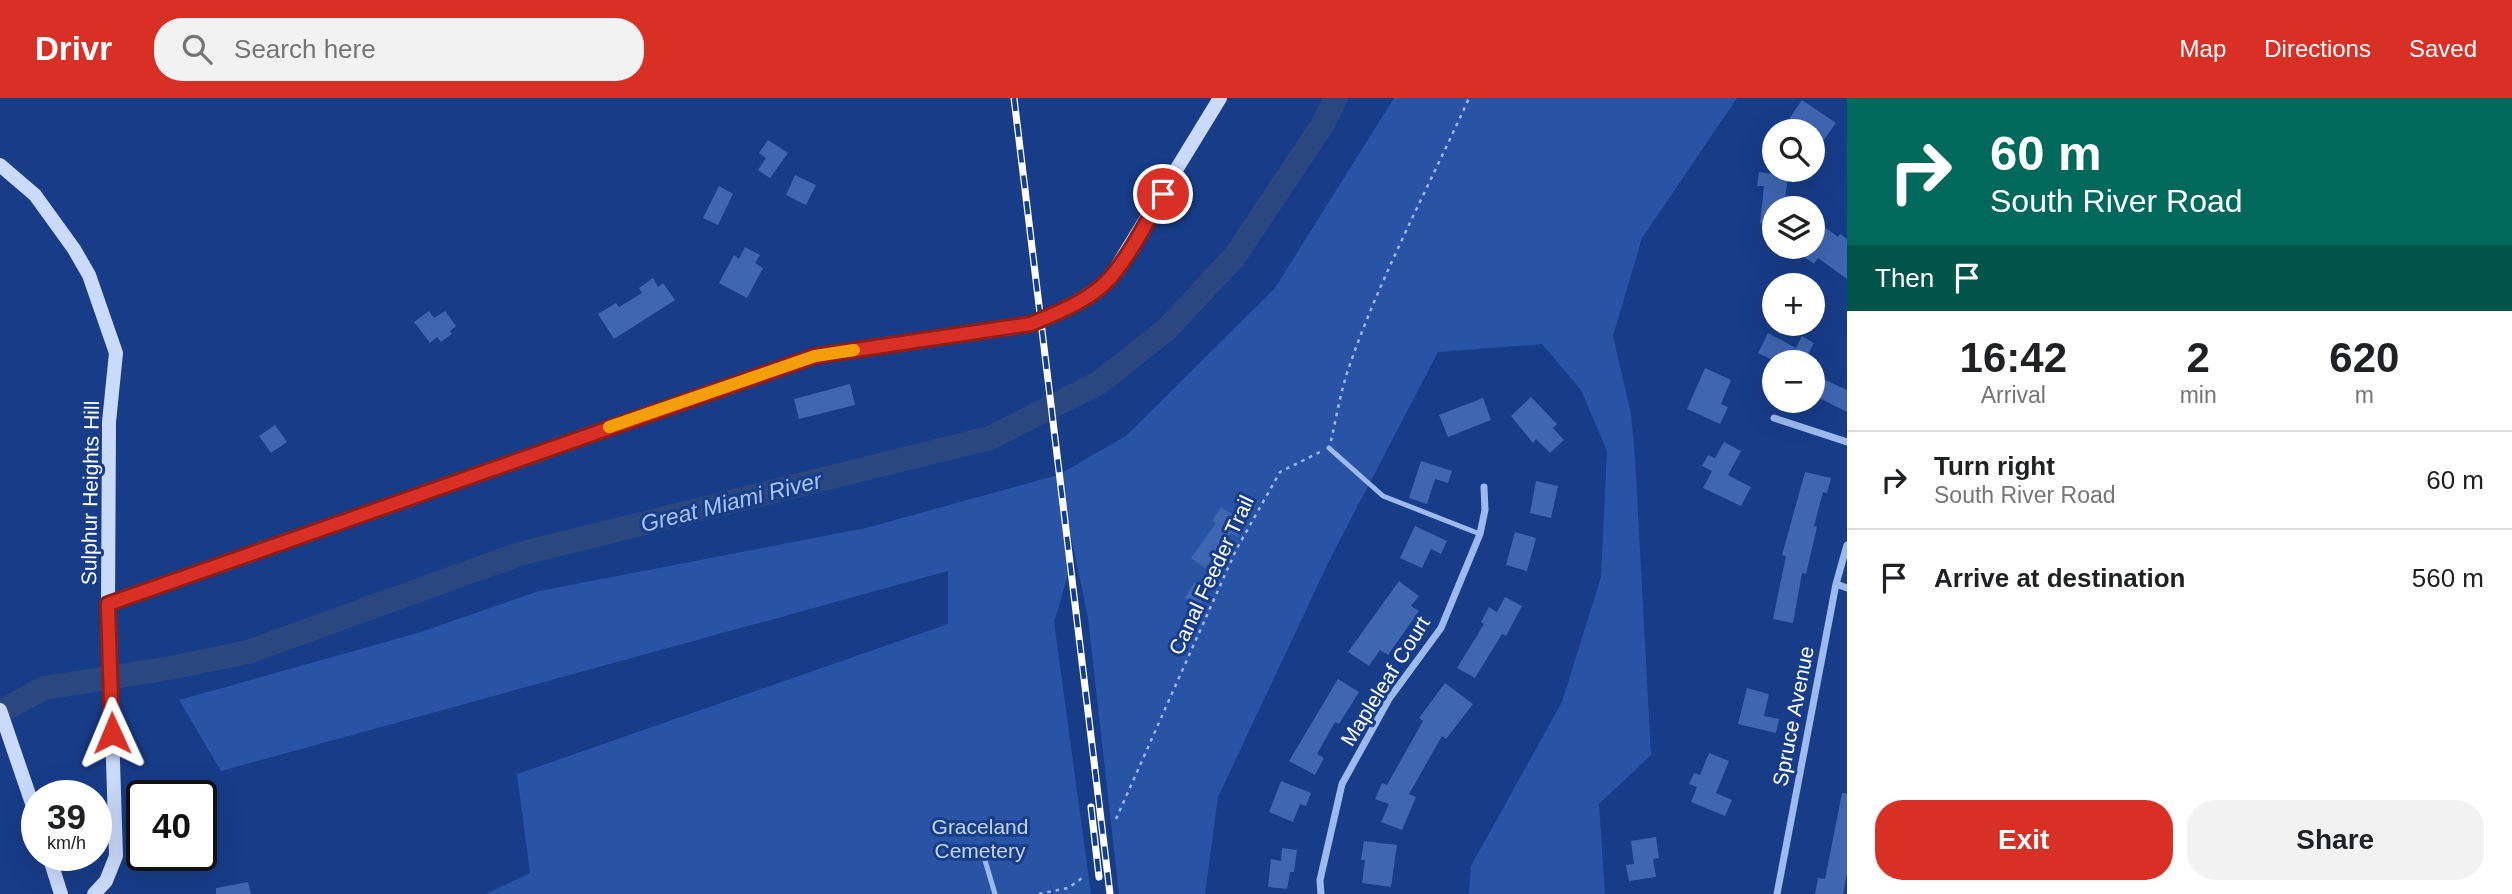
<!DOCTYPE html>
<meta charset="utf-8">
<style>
:root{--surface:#fff;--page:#f2f2f2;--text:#202124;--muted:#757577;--line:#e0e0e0;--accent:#d93025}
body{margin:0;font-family:Helvetica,sans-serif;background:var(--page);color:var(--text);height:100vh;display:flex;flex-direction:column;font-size:26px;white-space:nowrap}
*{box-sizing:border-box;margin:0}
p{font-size:23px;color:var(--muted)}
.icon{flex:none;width:38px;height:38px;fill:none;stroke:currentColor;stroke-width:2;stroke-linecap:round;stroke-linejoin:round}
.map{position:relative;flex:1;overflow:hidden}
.panel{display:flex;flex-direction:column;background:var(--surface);width:665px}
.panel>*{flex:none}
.top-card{background:#00695c;color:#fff;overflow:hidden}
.buttons{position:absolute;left:1762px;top:21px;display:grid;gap:14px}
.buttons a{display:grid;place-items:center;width:63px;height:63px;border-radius:50%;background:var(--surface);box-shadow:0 7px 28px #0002;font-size:35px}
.speed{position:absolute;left:21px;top:682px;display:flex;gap:14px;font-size:35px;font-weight:700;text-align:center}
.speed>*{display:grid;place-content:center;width:91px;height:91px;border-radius:50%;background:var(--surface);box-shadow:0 7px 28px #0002;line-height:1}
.speed small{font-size:18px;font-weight:400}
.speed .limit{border:4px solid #111;border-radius:10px;background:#fff;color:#111}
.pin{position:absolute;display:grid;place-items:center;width:60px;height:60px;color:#fff;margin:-30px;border:4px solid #fff;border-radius:50%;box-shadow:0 2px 7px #0007}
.me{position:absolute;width:77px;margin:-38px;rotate:359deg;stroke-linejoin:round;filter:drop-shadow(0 0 5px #0008)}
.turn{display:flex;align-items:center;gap:24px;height:147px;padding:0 28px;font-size:32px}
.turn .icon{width:91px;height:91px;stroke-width:2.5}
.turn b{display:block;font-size:49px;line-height:60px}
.then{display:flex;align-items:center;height:66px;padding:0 28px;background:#0003;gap:14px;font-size:26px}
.eta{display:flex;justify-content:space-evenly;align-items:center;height:119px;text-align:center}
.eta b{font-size:42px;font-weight:700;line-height:49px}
.button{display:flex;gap:14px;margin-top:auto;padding:14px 28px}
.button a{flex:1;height:80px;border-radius:28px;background:var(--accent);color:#fff;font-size:28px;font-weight:700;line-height:80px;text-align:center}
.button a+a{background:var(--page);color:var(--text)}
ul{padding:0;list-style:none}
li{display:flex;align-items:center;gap:21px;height:98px;padding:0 28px;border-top:2px solid var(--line)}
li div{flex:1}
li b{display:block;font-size:26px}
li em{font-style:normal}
header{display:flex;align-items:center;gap:42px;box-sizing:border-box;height:98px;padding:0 35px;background:var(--accent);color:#fff}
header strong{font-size:33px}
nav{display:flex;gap:38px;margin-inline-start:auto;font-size:24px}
.search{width:490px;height:63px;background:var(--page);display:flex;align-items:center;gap:18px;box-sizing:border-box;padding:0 24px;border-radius:28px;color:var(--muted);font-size:26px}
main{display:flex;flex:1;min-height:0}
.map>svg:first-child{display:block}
</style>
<header>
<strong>Drivr</strong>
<div class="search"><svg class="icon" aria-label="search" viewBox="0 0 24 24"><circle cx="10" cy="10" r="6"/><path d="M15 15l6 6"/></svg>Search here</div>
<nav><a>Map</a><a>Directions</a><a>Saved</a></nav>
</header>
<main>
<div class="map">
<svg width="1847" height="796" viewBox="0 0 1847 796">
<rect width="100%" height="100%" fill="#173c88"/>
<path fill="#2954a6" d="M1394,0H1737L1642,140L1613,238L1631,316L1635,359L1651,657L1599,706L1605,796H1469L1471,768L1562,604L1601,479L1607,353L1581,292L1542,246L1438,254L1330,461L1218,699L1205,796H1119L1088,520L1061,390L1070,470L1054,524L1091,796H1053L1049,779L1052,796H486L530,775L517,676L948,526V473L221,673L179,602L418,535L539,493L866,430L1058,377L1126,338L1275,190Z"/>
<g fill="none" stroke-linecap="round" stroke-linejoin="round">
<path stroke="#2a477f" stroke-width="24" d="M0,614L44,590L165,571L248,554L519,456L990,340L1100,284L1166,232L1235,158L1323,26L1336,0"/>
</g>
<path fill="#3f66b1" d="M1802,2L1836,25L1823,43L1813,37V33H1781Z
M768,42L788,55L770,80L758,72L766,60L759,55Z
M1759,74L1788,78L1784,110H1774V127L1760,125L1764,88H1757Z
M795,77L816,87L806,107L786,97Z
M719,88L733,96L718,127L703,120Z
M1826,130L1838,139L1840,136L1847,141V181L1818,160L1814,166L1804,159Z
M745,149L760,157L755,165L763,170L747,200L719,185L734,157L739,161Z
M653,180L658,189L663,185L675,202L614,241L598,216L616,205L619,209L642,195L639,190Z
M429,213L434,220L445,213L456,228L450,233L452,236L441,244L437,239L430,245L414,224Z
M1768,235L1796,250L1802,238L1814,245L1804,264H1777L1758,255Z
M1705,270L1731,282L1721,306L1728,309L1720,326L1687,311Z
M1819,279L1847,292V314L1813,297Z
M850,286L855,307L799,321L794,301Z
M1531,299L1557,326L1553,330L1564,342L1550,355L1536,341L1533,345L1511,318Z
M1483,300L1491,322L1448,339L1439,317Z
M275,327L287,344L271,355L259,338Z
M1724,344L1741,353L1728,377L1751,389L1741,408L1703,390L1712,373L1702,368L1708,357L1715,360Z
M1421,363L1452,373L1448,385L1435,381L1427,406L1409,400Z
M1805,374L1831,380L1827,395L1823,394L1814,428L1817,429L1806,476L1802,475L1793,525L1773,521L1786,458L1782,457Z
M1536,383L1558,388L1551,420L1530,415Z
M1221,409L1246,425L1238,439L1231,435L1205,470L1191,460L1216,425L1212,423Z
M1415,428L1447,443L1441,456L1431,451L1422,470L1400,460Z
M1515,434L1536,440L1527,473L1506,467Z
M1399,483L1419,498L1411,508L1419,513L1388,557L1380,552L1369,568L1348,554Z
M1194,485L1208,494L1199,508L1185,500Z
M1505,499L1522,508L1506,538L1502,536L1475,580L1457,570L1484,526L1481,524L1489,509L1497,514Z
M1338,581L1359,594L1339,626L1335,624L1317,656L1324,660L1315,677L1289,663Z
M1445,585L1473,606L1446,641L1442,638L1409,696L1416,699L1402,732L1381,724L1389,706L1375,701L1382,685L1387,687L1423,623L1419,620Z
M1747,590L1769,596L1764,618L1779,621L1776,635L1738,626Z
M1709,655L1729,663L1716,695L1732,702L1725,718L1691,704L1697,689L1689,686L1694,675L1700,677Z
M1281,683L1311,695L1306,708L1300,706L1293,724L1269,714Z
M1842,695H1847V775L1843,796H1815L1818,780L1825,781Z
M1656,739L1659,760L1653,761L1656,779L1629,783L1626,767L1634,766L1631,743Z
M1364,743L1397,747L1391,789L1362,785L1365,762H1361Z
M1282,750L1297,752L1294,774H1290L1287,791L1268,789L1271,761L1281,763Z
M248,784L251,796H216V790Z"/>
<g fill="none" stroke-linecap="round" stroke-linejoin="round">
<path stroke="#9dbaee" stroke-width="2.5" stroke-dasharray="3.5 5" stroke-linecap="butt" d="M1331,343C1336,321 1340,297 1347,275C1379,180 1428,91 1469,0
M1116,721L1236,452L1280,374L1320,354
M1039,796L1068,790L1085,778"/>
<path stroke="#9dbaee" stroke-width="5" d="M1329,350L1383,398L1480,436
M984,759L995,796"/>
<path stroke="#9dbaee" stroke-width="7" d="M1774,320L1847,344
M1836,486L1847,490
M1321,796L1320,782L1342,686L1389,601L1441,530L1480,436L1485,412L1484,389
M1777,796L1836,486L1847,447"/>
<path stroke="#cadafa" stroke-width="14" d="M0,67L35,97L74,151L89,177L116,255L109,324L108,506L116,758L106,783L94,796
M108,506L815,258L1031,226C1061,214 1086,200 1110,180L1220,0
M0,612L37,720
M49,758L61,796"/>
<g stroke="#fff" stroke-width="7">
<path id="rail" d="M1014,0L1110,796
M1091,709L1099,779"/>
</g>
<use href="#rail" stroke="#173c88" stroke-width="4.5" stroke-dasharray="13" stroke-linecap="butt"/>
</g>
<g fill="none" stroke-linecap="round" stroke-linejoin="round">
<g stroke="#8d1f18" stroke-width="18">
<path id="route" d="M112,635L108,506L815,258L1031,226C1059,214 1091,202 1111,179C1132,154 1147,123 1163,96"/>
</g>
<use href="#route" stroke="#d93025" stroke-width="12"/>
<path stroke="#f59e0b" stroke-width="12" d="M609,329L815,258L854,252"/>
</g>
<g text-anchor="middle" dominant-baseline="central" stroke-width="6" stroke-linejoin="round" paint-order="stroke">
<g font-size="21" fill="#fff" stroke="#173c88">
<text transform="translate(90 395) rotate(-89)">Sulphur Heights Hill</text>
<text transform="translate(1211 477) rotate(-65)">Canal Feeder Trail</text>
<text transform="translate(1385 583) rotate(-58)">Mapleleaf Court</text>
<text transform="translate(1793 618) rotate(-79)">Spruce Avenue</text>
</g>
<g font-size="21" fill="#c3d6fa" stroke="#173c88">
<text x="980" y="728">Graceland<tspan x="980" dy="24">Cemetery</tspan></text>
</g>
<g font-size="23" font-style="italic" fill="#a9c4f5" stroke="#173c88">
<text transform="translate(731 404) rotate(-14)">Great Miami River</text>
</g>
</g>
</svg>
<div class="buttons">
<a><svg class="icon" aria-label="search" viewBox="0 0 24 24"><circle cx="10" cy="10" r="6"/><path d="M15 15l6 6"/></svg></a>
<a><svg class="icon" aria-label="layers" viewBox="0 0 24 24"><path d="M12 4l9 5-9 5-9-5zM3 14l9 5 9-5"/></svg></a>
<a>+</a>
<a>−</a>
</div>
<div class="speed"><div>39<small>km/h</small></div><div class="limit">40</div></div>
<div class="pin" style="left:1163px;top:96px;background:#d93025"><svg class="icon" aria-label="arrive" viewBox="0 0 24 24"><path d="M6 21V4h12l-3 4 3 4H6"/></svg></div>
<svg class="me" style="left:112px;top:635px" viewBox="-20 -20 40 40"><path d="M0-17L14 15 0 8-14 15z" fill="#d93025" stroke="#fff" stroke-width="4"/></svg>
</div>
<section class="panel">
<div class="top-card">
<div class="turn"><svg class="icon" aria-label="right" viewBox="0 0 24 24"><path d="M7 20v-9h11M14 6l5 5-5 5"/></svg><div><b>60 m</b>South River Road</div></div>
<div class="then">Then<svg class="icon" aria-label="arrive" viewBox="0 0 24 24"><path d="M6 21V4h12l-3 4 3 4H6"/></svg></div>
</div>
<div class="eta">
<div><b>16:42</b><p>Arrival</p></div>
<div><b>2</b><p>min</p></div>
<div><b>620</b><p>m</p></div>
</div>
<ul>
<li><svg class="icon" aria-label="right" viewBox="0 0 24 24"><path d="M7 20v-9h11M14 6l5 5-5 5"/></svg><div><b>Turn right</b><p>South River Road</p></div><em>60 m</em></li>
<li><svg class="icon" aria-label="arrive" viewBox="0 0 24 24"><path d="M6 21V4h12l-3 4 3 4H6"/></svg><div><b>Arrive at destination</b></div><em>560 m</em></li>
</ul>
<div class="button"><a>Exit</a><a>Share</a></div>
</section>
</main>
